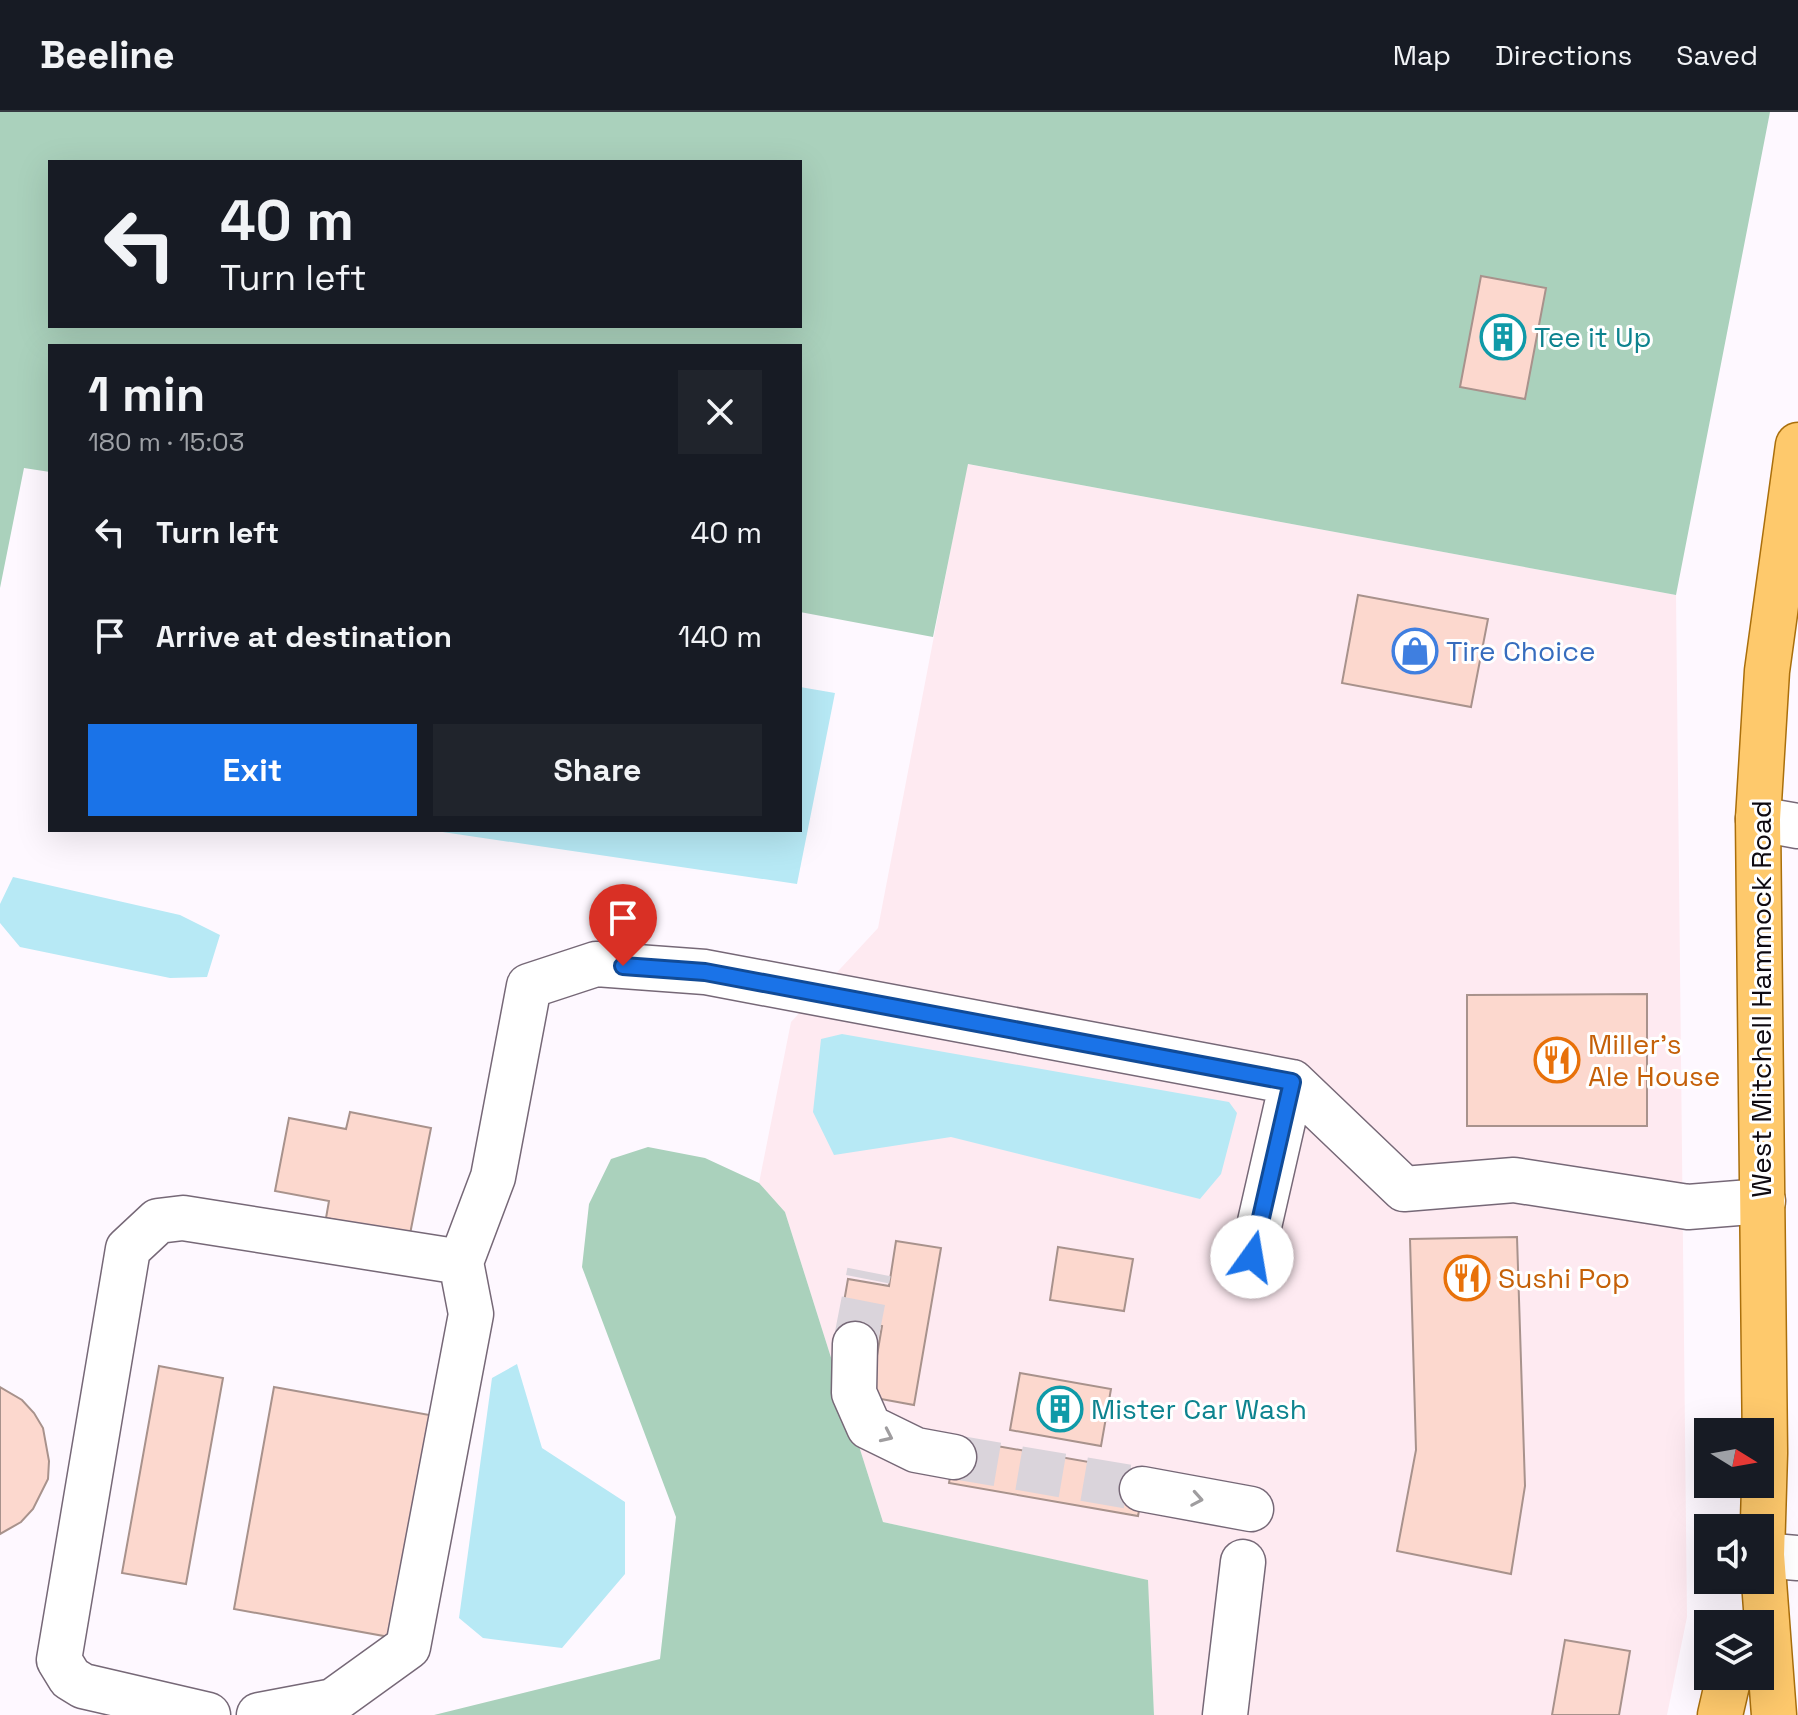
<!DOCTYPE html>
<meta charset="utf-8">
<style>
:root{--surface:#171b24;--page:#20242c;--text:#f1f3f6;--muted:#9ea1a6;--line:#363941;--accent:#1a73e8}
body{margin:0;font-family:"Space Grotesk",sans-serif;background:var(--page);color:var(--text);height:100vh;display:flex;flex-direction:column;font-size:30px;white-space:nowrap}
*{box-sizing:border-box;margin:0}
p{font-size:26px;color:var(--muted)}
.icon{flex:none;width:44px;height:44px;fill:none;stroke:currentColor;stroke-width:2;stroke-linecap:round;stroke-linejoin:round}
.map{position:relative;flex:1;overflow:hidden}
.side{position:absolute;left:48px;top:232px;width:754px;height:488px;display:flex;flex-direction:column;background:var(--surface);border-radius:0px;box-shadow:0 8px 32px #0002}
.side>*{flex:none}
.banner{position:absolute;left:48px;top:48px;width:754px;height:168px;border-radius:0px;box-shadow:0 8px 32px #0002;background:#171b24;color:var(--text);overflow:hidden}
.needle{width:52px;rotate:101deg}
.controls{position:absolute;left:1694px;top:1306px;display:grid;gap:16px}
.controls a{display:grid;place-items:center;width:80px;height:80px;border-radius:0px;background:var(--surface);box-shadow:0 8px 32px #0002;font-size:40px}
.pin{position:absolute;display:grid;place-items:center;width:68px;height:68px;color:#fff;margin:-82px -34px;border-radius:50% 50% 50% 0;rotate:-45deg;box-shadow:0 0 8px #0007}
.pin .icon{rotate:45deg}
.me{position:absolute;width:88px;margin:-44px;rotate:13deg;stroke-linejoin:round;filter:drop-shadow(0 0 6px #0008)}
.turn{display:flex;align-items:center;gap:28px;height:168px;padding:0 40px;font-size:36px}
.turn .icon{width:104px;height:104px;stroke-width:2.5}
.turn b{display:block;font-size:56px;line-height:68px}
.round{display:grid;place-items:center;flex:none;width:84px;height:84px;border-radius:0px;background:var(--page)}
.overview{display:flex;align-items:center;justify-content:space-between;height:136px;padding:0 40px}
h1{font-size:48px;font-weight:800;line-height:60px}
.primary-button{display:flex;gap:16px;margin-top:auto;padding:16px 40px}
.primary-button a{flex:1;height:92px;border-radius:0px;background:var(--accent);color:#fff;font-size:32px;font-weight:800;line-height:92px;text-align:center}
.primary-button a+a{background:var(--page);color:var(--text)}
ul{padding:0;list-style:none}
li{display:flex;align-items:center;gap:24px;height:104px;padding:0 40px}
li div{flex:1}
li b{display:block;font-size:30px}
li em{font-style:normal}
header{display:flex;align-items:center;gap:48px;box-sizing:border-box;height:112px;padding:0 40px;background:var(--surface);border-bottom:2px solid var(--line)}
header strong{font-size:38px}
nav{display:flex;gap:44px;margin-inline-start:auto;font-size:28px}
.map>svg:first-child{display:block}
</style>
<header>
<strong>Beeline</strong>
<nav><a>Map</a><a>Directions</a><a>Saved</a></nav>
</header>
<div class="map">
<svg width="1798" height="1603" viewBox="0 0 1798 1603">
<rect width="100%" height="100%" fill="#fef8ff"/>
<path fill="#feeaf1" d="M967,352L1676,483L1687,1505L1667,1603H1154L1147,1468L883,1410L785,1100L759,1071L791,910L878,816Z"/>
<path fill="#aad1bc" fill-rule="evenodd" d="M0,0H1770L1676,483L968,352L933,525L800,500V234H50V360L24,356L0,476ZM50,50H800V214H50Z
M648,1035L705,1046L759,1071L785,1100L883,1410L1148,1468L1154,1603H434L660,1547L676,1405L582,1155L589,1092L611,1047Z"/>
<path fill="#b7e9f5" d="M800,575L835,581L797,772L429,718H800Z
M13,765L180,803L220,823L207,865L170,866L20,835L0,811V792Z
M842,922L1229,990L1237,1001L1221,1062L1200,1087L951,1025L834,1043L813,1000L821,927Z
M517,1252L542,1336L625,1390V1462L562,1536L483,1526L459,1506L492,1266Z"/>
<path fill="#fcd8ce" stroke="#a8928c" stroke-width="2" d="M1481,164L1546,176L1525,287L1460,275Z
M1358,483L1488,507L1471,595L1342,571Z
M1647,882V1014H1467V883Z
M350,1000L431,1016L410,1122L326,1106L329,1089L275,1079L289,1006L346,1017Z
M1517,1125L1525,1374L1511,1462L1397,1439L1416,1338L1410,1127Z
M896,1129L941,1136L914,1293L870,1285L882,1214L841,1207L848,1167L889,1174Z
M1058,1135L1133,1147L1124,1199L1050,1188Z
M159,1254L223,1266L186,1472L122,1461Z
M1020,1261L1111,1277L1101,1334L1010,1318Z
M0,1275L22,1288L34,1301L43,1316L49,1349L48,1367L33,1397L21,1410L0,1422Z
M274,1275L435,1304L395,1526L234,1497Z
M957,1327L1146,1360L1138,1404L949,1371Z
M1565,1528L1630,1539L1619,1603H1552Z"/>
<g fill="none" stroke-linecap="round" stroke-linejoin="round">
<path stroke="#dad4db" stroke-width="44" stroke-dasharray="44 22" stroke-linecap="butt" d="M855,1232L869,1160
M954,1345L1142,1377"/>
<g stroke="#766877" stroke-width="47">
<path id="minor" d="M1758,707L1798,714
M1252,1145L1292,970
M855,1232L854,1281L869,1315L916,1338L954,1345
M1142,1377L1251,1397
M1762,1443L1798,1446
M208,1603L83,1574L70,1566L59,1548L128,1137L158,1109L183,1106L461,1150
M259,1603L333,1589L408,1535L471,1202L461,1150L493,1065L529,874L596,852L705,860L1292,970L1404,1077L1514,1068L1688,1095L1763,1089
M1225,1603L1243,1450"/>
</g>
<g stroke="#aa6f0c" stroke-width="47">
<path id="major" d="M1720,1603L1729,1564
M1774,1603L1762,1443L1765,1341L1758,707L1767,559L1798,333"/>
</g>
<use href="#minor" stroke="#fff" stroke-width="44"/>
<use href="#major" stroke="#fec96c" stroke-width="44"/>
</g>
<defs><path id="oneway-chevron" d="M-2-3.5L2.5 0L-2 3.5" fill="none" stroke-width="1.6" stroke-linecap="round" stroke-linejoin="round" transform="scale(2)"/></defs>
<g stroke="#9f9d9f">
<use href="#oneway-chevron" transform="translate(887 1324) rotate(25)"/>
<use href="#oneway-chevron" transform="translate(1197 1387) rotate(10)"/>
</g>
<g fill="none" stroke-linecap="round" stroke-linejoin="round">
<g stroke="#114b97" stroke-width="20">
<path id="route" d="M623,854L705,860L1292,970L1252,1145"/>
</g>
<use href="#route" stroke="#1a73e8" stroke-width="14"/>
</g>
<defs>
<g id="building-ring" transform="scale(2.3)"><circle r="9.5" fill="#fff" stroke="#0f9aa8" stroke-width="1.5"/><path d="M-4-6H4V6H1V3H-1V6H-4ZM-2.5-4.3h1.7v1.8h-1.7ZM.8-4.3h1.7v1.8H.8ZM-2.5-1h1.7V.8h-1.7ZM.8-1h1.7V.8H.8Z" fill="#0f9aa8"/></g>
<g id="shop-ring" transform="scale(2.3)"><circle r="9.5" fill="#fff" stroke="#3f7fe0" stroke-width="1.5"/><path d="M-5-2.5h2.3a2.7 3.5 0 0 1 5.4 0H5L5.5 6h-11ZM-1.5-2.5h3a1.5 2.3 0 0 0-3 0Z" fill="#3f7fe0"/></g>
<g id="restaurant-ring" transform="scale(2.3)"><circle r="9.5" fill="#fff" stroke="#e8710a" stroke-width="1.5"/><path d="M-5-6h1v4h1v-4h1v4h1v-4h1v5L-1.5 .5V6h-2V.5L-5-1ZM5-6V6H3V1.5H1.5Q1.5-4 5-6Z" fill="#e8710a"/></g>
</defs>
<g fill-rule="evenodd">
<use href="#building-ring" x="1503" y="225"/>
<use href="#shop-ring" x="1415" y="539"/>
<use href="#restaurant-ring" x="1557" y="948"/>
<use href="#restaurant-ring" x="1467" y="1166"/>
<use href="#building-ring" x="1060" y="1297"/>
</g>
<g text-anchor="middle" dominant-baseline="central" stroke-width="6" stroke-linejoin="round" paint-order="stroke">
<g font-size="28" fill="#0d838f" stroke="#fff" text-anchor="start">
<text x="1534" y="225">Tee it Up</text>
<text x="1091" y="1297">Mister Car Wash</text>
</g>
<g font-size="28" fill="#366cbe" stroke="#fff" text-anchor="start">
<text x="1446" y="539">Tire Choice</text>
</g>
<g font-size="28" fill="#0f0a10" stroke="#fff">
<text transform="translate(1761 887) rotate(-90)">West Mitchell Hammock Road</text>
</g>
<g font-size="28" fill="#c56008" stroke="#fff" text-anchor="start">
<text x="1588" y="932">Miller's<tspan x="1588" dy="32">Ale House</tspan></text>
<text x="1498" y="1166">Sushi Pop</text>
</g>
</g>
</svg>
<div class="controls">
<a><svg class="needle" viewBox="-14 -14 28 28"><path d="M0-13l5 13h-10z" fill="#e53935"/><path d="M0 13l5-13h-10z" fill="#9ea1a6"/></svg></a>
<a><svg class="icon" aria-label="sound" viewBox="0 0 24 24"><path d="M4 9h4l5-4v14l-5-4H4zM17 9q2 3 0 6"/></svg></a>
<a><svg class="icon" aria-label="layers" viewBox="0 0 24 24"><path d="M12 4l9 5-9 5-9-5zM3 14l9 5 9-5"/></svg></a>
</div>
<div class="pin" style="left:623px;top:854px;background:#d93025"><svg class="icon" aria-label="arrive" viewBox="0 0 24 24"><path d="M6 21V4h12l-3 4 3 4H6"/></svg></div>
<svg class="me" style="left:1252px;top:1145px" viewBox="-20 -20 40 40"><circle r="19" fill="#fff"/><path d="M0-13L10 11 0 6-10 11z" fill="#1a73e8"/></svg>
<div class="banner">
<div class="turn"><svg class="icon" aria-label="left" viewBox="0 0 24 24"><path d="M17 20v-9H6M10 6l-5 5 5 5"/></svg><div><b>40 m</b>Turn left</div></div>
</div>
<section class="side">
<div class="overview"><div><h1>1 min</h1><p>180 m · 15:03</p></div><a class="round"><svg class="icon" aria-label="close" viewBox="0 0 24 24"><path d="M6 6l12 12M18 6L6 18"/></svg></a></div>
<ul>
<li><svg class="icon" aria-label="left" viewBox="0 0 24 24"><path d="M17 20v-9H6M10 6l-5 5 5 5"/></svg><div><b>Turn left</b></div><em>40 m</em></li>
<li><svg class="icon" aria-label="arrive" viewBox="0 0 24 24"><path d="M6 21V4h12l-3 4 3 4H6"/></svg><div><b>Arrive at destination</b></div><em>140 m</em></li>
</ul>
<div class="primary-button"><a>Exit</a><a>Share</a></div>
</section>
</div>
